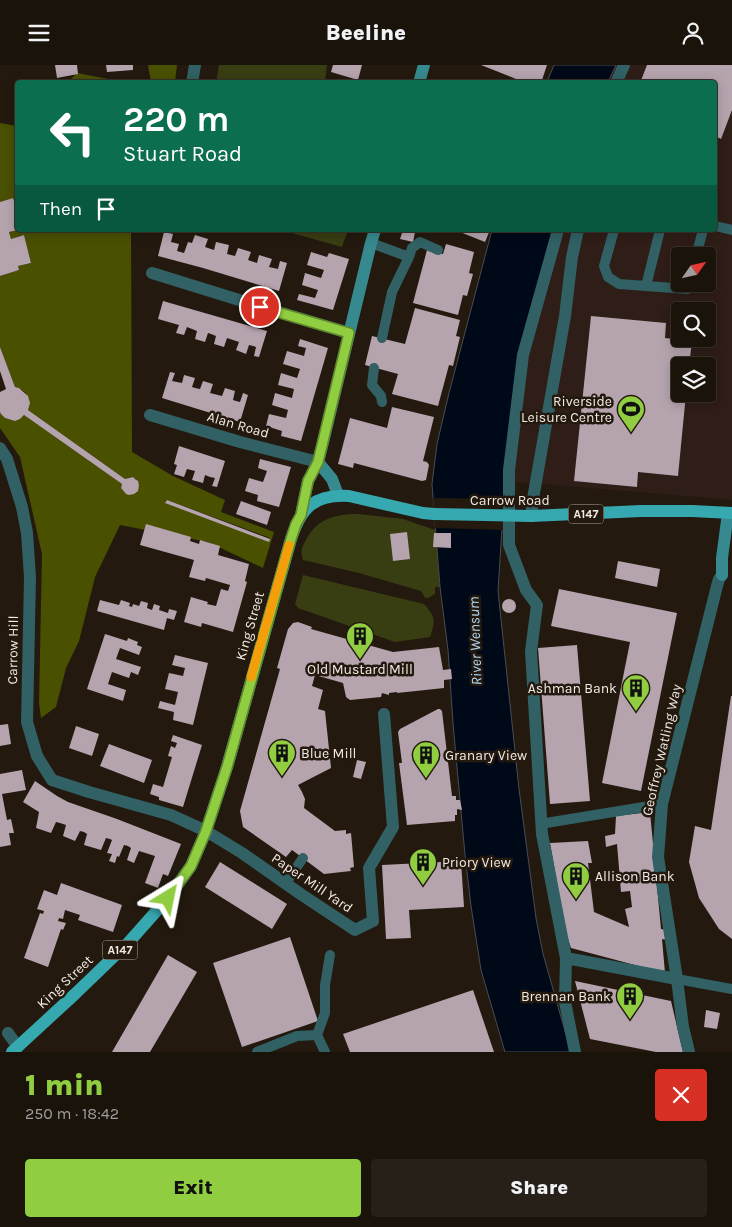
<!DOCTYPE html>
<meta charset="utf-8">
<style>
:root{--surface:#1a130a;--page:#272018;--text:#f1f3f6;--muted:#9f9e9c;--line:#38322b;--accent:#90cd40}
body{margin:0;font-family:Karla,sans-serif;background:var(--page);color:var(--text);height:100vh;display:flex;flex-direction:column;font-size:19px;white-space:nowrap}
*{box-sizing:border-box;margin:0}
p{font-size:16px;color:var(--muted)}
.icon{flex:none;width:28px;height:28px;fill:none;stroke:currentColor;stroke-width:2;stroke-linecap:round;stroke-linejoin:round}
.map{position:relative;height:987px;overflow:hidden}
.panel{display:flex;flex-direction:column;background:var(--surface);flex:1}
.panel>*{flex:none}
.hud{position:absolute;left:15px;top:15px;width:702px;height:152px;border-radius:5px;box-shadow:0 2px 12px #0003,0 0 0 1px var(--line);background:#0b6e4f;color:#fff;overflow:hidden}
.needle{width:32px;rotate:56deg}
.fabs{position:absolute;left:671px;top:182px;display:grid;gap:10px}
.fabs a{display:grid;place-items:center;width:45px;height:45px;border-radius:5px;background:var(--surface);box-shadow:0 2px 12px #0003,0 0 0 1px var(--line);font-size:25px}
.pin{position:absolute;display:grid;place-items:center;width:42px;height:42px;color:#fff;margin:-21px;border:2px solid #fff;border-radius:50%;box-shadow:0 1px 5px #0007}
.me{position:absolute;width:55px;margin:-28px;rotate:35deg;stroke-linejoin:round;filter:drop-shadow(0 0 4px #0008)}
.turn{display:flex;align-items:center;gap:18px;height:105px;padding:0 25px;font-size:22px}
.turn .icon{width:65px;height:65px;stroke-width:2.5}
.turn b{display:block;font-size:35px;line-height:42px}
.then{display:flex;align-items:center;height:48px;padding:0 25px;background:#0003;gap:10px;font-size:19px}
.round{display:grid;place-items:center;flex:none;width:52px;height:52px;border-radius:5px;background:var(--page)}
.summary{display:flex;align-items:center;justify-content:space-between;height:85px;padding:0 25px}
h1{font-size:30px;font-weight:800;line-height:38px;color:var(--accent)}
.cta{display:flex;gap:10px;margin-top:auto;padding:10px 25px}
.cta a{flex:1;height:58px;border-radius:5px;background:var(--accent);color:#111;font-size:20px;font-weight:800;line-height:58px;text-align:center}
.cta a+a{background:var(--page);color:var(--text)}
header{display:flex;justify-content:space-between;align-items:center;height:65px;padding:0 25px;background:var(--surface);font-size:22px;font-weight:800}
.map>svg:first-child{display:block}
</style>
<header><svg class="icon" aria-label="menu" viewBox="0 0 24 24"><path d="M4 6h16M4 12h16M4 18h16"/></svg>Beeline<svg class="icon" aria-label="person" viewBox="0 0 24 24"><circle cx="12" cy="8" r="4"/><path d="M4 21q1-7 8-7t8 7"/></svg></header>
<div class="map">
<svg width="732" height="987" viewBox="0 0 732 987">
<rect width="100%" height="100%" fill="#23190e"/>
<path fill="#2f1d17" fill-rule="evenodd" d="M616,0H732V435L505,416L510,374L557,165H715V18L608,17ZM680,191H708V219H680ZM680,246H708V274H680ZM680,301H708V329H680Z"/>
<path fill="#383d12" d="M219,0H327L325,17H216Z
M281,165H348L342,182Z
M358,449L403,454L435,465L440,522H435V529L428,533H425L421,526L359,508L303,495C300,486 302,482 307,473C318,453 337,449 358,449Z
M303,510L424,539C435,551 436,556 430,572L395,577L298,543L295,539Z"/>
<path fill="#495000" fill-rule="evenodd" d="M148,0H177L175,17H151Z
M77,8L124,17L67,18Z
M0,58L17,61V149L13,133L0,137Z
M18,165H131L132,387L173,411L225,435L221,447L274,467L263,503L208,477L120,460L95,512L79,576L66,603L56,642L41,653L39,638L42,489L20,392L0,363V347L5,353L15,356L20,354L24,350L122,419L121,423C127,433 136,431 139,420C138,416 136,414 132,412L125,414L28,345C32,334 25,324 15,322L0,282V211L19,205L18,201L31,198L24,170L11,174L9,167ZM167,435L270,473V474L166,438Z"/>
<path fill="#000918" stroke="#494c55" d="M554,0H616L608,17H547Z
M492,165H557L523,290L505,416L498,526L519,724L536,853L543,889L571,987H505L481,905L471,841L465,790L453,658L448,585L440,522L432,419L437,379L449,328Z"/>
<path fill="#23190e" d="M433,433L506,434L504,465L435,463Z"/>
<path fill="#b5a3ae" d="M55,0H77L78,9L57,13Z
M106,0H133V5L107,7Z
M333,0H362L358,15L331,7Z
M481,0H547L541,18H526Z
M647,0H732V45L721,74L715,71V18H640Z
M13,133L18,149V165L9,167L11,174L24,170L31,198L18,201L19,205L0,211V137Z
M403,165L415,167L413,177L400,174Z
M455,165H490L485,177Z
M164,167L173,169L171,177L179,179L177,186L184,188L188,177L192,178L195,170L208,174L205,182L214,185L216,177L229,180L227,189L235,191L238,183L251,187L248,195L257,198L259,190L272,194L269,202L278,204L280,196L287,198L279,226L203,203L158,191Z
M446,179L474,187L469,208L473,209L467,231L463,230L458,250L413,238L427,185L443,189Z
M311,187L327,192L329,188L349,194L333,245L297,235L299,229L315,233L318,225L302,220L305,208L321,213L324,205L307,200Z
M163,236L267,266L259,292L254,291L256,282L253,281L249,280L246,289L236,285L239,277L227,273L224,282L214,279L216,271L211,269L208,268L205,277L195,274L197,266L187,262L184,270L176,268L179,260L158,254Z
M415,243L460,255L456,271L460,272L453,301L449,300L438,341L392,329L398,309L365,300L372,271L405,279Z
M591,251L666,258L665,273L692,276L689,301H680V329H686L678,411L638,407L637,422L574,416Z
M300,274L328,283L301,376L281,371L282,366L266,361L269,349L286,353L288,345L272,340L275,328L292,333L294,324L278,320L281,308L297,313L300,304L283,299L287,286L304,291L306,283L298,281Z
M0,282L15,322L19,323L28,331L30,338L28,345L125,414L133,412L135,414L138,416L139,420L138,426L134,429L129,430L126,429L121,423L122,419L24,350L20,354L15,356L5,353L1,349L0,347V327L6,324L0,306Z
M170,307L175,308L172,316L182,318L184,310L195,313L192,322L195,323L200,324L203,316L213,319L210,328L222,331L225,323L235,326L233,335L236,336L240,337L243,328L248,330L240,357L162,333Z
M392,342L434,352L423,396L427,397L429,400L426,415L422,416L354,398L353,403L338,399L350,353L387,363Z
M179,381L225,396L217,422L212,421L215,413L210,412L205,410L203,418L192,415L195,406L187,404L184,412L174,409L177,400L174,399Z
M260,394L291,402L279,442L257,436L258,430L245,426L249,413L263,417L267,406L258,403Z
M167,435L270,474L269,477L165,438Z
M241,436L271,447L267,460L236,449Z
M146,459L191,472L190,476L199,479L200,475L220,481L218,490L249,499L245,516L247,517L233,567L202,558L201,562L184,557L191,532L208,537L207,539L216,541L221,524L228,526L230,520L206,513L205,516L189,512L194,495L140,480Z
M407,467L410,494L393,496L390,469Z
M434,468H451V483L433,482Z
M618,496L660,504L657,522L615,513Z
M559,524L677,548L641,726L602,718L630,577L551,561Z
M502 541a7 7 0 1 1 14 0a7 7 0 1 1-14 0Z
M100,535L119,540L121,535L130,538L129,541L132,542L133,539L139,541L141,536L148,538L147,543L152,545L154,539L160,541L159,545L168,548L169,544L177,546L174,555L167,553L164,565L97,546Z
M298,557L312,562L311,564L393,587L439,582L443,605L451,604L452,614L444,615V623L397,628V627L389,628V630L382,628L381,632L350,635L346,632L343,618L315,610L312,621L323,625L318,644L325,646L331,703L298,720L302,727L305,734L304,743L335,766L346,765V769L351,768L354,802L350,803L351,806L324,809L292,785L286,792L243,762L240,746L280,604L277,603L288,564L293,558Z
M105,569L127,576L128,573L138,577L137,580L142,582L139,590L120,583L116,594L141,602L138,610L131,607L129,613L112,607L108,619L126,625L123,636L87,624Z
M577,580L590,736L550,739L538,583Z
M175,590L208,598L193,660L173,655L174,647L158,643L160,636L175,640L178,627L165,624L169,608L183,611L185,603L172,600Z
M731,631H732V874L719,864L699,833L689,797L695,761L711,765Z
M438,644H440L442,646L452,731H456V735H460L462,745L457,744V750H455V756L407,760L399,698H402L398,667L400,664Z
M8,659L11,679L0,681V660Z
M76,661L99,669L92,691L69,683Z
M173,670L202,680L183,742L159,735V732L150,729L153,719L163,722L172,692L168,691L171,681L175,683L177,678L171,676Z
M109,679L152,695L144,718L100,701Z
M357,695L366,697L361,714L353,712Z
M22,705L26,725L2,729L7,755L11,754L14,768H9L11,780L0,782V709Z
M35,716L57,731L68,737L117,754L181,779L168,811L163,809L158,823L145,818L155,791L139,786L134,798L127,795L131,783L128,781L124,780L119,792L117,791L115,798L109,796L112,789L107,788L112,775L110,774L106,773L101,785L84,780L87,769L84,767L80,766L75,776L63,771L66,760L60,758L56,757L51,768L36,763L39,747L23,737Z
M650,747L661,864L666,865L667,875L662,874L665,908L571,883L566,868L550,778L588,776L592,798H588L594,847L629,862L625,844L632,842L630,826L621,827L617,779L606,782L605,771L615,769L616,751Z
M461,796L464,842L409,845L411,873L386,874L382,800Z
M220,797L287,839L272,864L205,822Z
M61,818L122,840L113,867L78,855L80,850L65,845L63,854L59,853L58,856L66,858L63,865L61,864L48,902L24,893L40,848L43,849L44,846L37,844L44,825L57,830Z
M290,872L318,956L242,982L213,898Z
M168,890L197,907L150,987H112Z
M575,916L671,936L683,987H656L590,974Z
M473,925L494,987H350L343,969Z
M706,945L720,948L717,964L704,962Z"/>
<g fill="none" stroke-linecap="round" stroke-linejoin="round">
<path stroke="#316164" stroke-width="10" d="M715,161L732,165
M614,165L604,201L608,212L619,219L687,224L688,219
M371,178L409,192L392,227L382,273
M696,191L703,165
M409,192L412,183L420,177L438,185
M646,221L660,165
M374,303L372,320L381,331L382,337
M541,757L546,758L662,739
M285,819L303,793
M677,914L732,924
M317,970L325,948V920L330,890
M257,987L297,971L317,970L325,987"/>
<path stroke="#316164" stroke-width="12" d="M192,18L195,0
M616,18L624,0
M558,165L523,290L509,405V480L526,525L537,540L531,586L542,769L566,893
M152,208L278,247L349,268
M150,350L240,377L318,397
M0,383L7,394L22,442L27,468L30,512L27,657L37,691L52,715L89,727L171,750L206,766L242,788L302,830L355,865L373,856L369,803L393,762L384,649
M531,451L534,428L565,251L572,192L578,165
M8,968L18,982
M575,987L565,937L566,893L677,914
M689,987L683,962L677,914L658,792L662,739L717,521L719,514L722,510"/>
<path stroke="#36898e" stroke-width="12" d="M419,18L424,0
M318,397L332,414L338,430
M301,450L308,416L318,397L324,373L371,178L375,165
M722,510V493L728,448"/>
<path stroke="#36a8af" stroke-width="12" d="M531,451L641,446H692L732,448
M12,987L75,929L129,877L168,833L191,801L206,766L227,702L291,474C301,443 314,429 349,431L423,448L434,449"/>
<path stroke="#36a8af" stroke-width="12" d="M434,449L531,451"/>
</g>
<g fill="none" stroke-linecap="round" stroke-linejoin="round">
<g stroke="#5e852a" stroke-width="12">
<path id="route" d="M168,833L191,801L206,766L227,702L291,474L296,459L301,450L308,416L318,397L349,268L260,242"/>
</g>
<use href="#route" stroke="#90cd40" stroke-width="9"/>
<path stroke="#f59e0b" stroke-width="9" d="M251,612L289,480"/>
</g>
<defs>
<g id="stadium-pin" transform="scale(1.4375)"><path d="M0 17L-7.5 6A9.5 9.5 0 1 1 7.5 6Z" fill="#90cd40" stroke="#23190e"/><path d="M0-5a6.5 5 0 1 0 0 10a6.5 5 0 1 0 0-10ZM-3.5-1.8h7v3.6h-7Z" fill="#111"/></g>
<g id="building-pin" transform="scale(1.4375)"><path d="M0 17L-7.5 6A9.5 9.5 0 1 1 7.5 6Z" fill="#90cd40" stroke="#23190e"/><path d="M-4-6H4V6H1V3H-1V6H-4ZM-2.5-4.3h1.7v1.8h-1.7ZM.8-4.3h1.7v1.8H.8ZM-2.5-1h1.7V.8h-1.7ZM.8-1h1.7V.8H.8Z" fill="#111"/></g>
</defs>
<g fill-rule="evenodd">
<use href="#stadium-pin" x="631" y="344"/>
<use href="#building-pin" x="360" y="571"/>
<use href="#building-pin" x="636" y="623"/>
<use href="#building-pin" x="282" y="688"/>
<use href="#building-pin" x="426" y="690"/>
<use href="#building-pin" x="423" y="797"/>
<use href="#building-pin" x="576" y="811"/>
<use href="#building-pin" x="630" y="931"/>
</g>
<g text-anchor="middle" dominant-baseline="central" stroke-width="5" stroke-linejoin="round" paint-order="stroke">
<g fill="#23190e" stroke="#b4aba3" stroke-width="1">
<rect x="568.5" y="439.5" width="35" height="19" rx="4"/>
<rect x="102.5" y="875.5" width="35" height="19" rx="4"/>
</g>
<g font-size="12" font-weight="bold" fill="#f2eae3">
<text x="586" y="449">A147</text>
<text x="120" y="885">A147</text>
</g>
<g font-size="14" fill="#f2eae3" stroke="#23190e" text-anchor="start">
<text x="612" y="336" text-anchor="end">Riverside<tspan x="612" dy="16">Leisure Centre</tspan></text>
<text x="360" y="604" text-anchor="middle">Old Mustard Mill</text>
<text x="617" y="623" text-anchor="end">Ashman Bank</text>
<text x="301" y="688">Blue Mill</text>
<text x="445" y="690">Granary View</text>
<text x="442" y="797">Priory View</text>
<text x="595" y="811">Allison Bank</text>
<text x="611" y="931" text-anchor="end">Brennan Bank</text>
</g>
<g font-size="14" fill="#f2eae3" stroke="#23190e">
<text transform="translate(238 360) rotate(16)">Alan Road</text>
<text x="510" y="435">Carrow Road</text>
<text transform="translate(250 561) rotate(-74)">King Street</text>
<text transform="translate(13 585) rotate(-89)">Carrow Hill</text>
<text transform="translate(662 685) rotate(-77)">Geoffrey Watling Way</text>
<text transform="translate(312 818) rotate(34)">Paper Mill Yard</text>
<text transform="translate(65 917) rotate(-43)">King Street</text>
</g>
<g font-size="15" font-style="italic" fill="#add5f2" stroke="#23190e">
<text transform="translate(475 576) rotate(-92)">River Wensum</text>
</g>
</g>
</svg>
<div class="fabs">
<a><svg class="needle" viewBox="-14 -14 28 28"><path d="M0-13l5 13h-10z" fill="#e53935"/><path d="M0 13l5-13h-10z" fill="#9f9e9c"/></svg></a>
<a><svg class="icon" aria-label="search" viewBox="0 0 24 24"><circle cx="10" cy="10" r="6"/><path d="M15 15l6 6"/></svg></a>
<a><svg class="icon" aria-label="layers" viewBox="0 0 24 24"><path d="M12 4l9 5-9 5-9-5zM3 14l9 5 9-5"/></svg></a>
</div>
<div class="pin" style="left:260px;top:242px;background:#d93025"><svg class="icon" aria-label="arrive" viewBox="0 0 24 24"><path d="M6 21V4h12l-3 4 3 4H6"/></svg></div>
<svg class="me" style="left:168px;top:833px" viewBox="-20 -20 40 40"><path d="M0-17L14 15 0 8-14 15z" fill="#90cd40" stroke="#fff" stroke-width="4"/></svg>
<div class="hud">
<div class="turn"><svg class="icon" aria-label="left" viewBox="0 0 24 24"><path d="M17 20v-9H6M10 6l-5 5 5 5"/></svg><div><b>220 m</b>Stuart Road</div></div>
<div class="then">Then<svg class="icon" aria-label="arrive" viewBox="0 0 24 24"><path d="M6 21V4h12l-3 4 3 4H6"/></svg></div>
</div>
</div>
<section class="panel">
<div class="summary"><div><h1>1 min</h1><p>250 m · 18:42</p></div><a class="round" style="background:#d93025;color:#fff"><svg class="icon" aria-label="close" viewBox="0 0 24 24"><path d="M6 6l12 12M18 6L6 18"/></svg></a></div>
<div class="cta"><a>Exit</a><a>Share</a></div>
</section>
